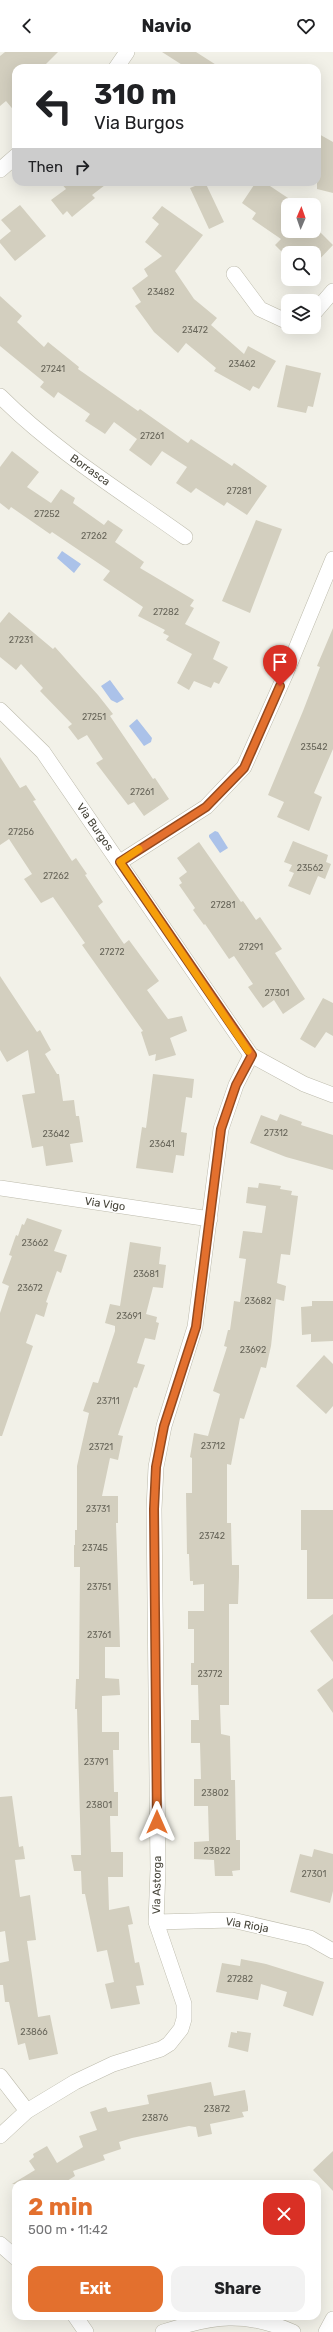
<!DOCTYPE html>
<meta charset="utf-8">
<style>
:root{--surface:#fff;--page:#f2f2f2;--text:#202124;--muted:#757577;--accent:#e3702e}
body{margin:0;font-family:Rubik,sans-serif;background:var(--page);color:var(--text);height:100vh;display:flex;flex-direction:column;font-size:15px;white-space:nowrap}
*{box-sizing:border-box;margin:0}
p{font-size:13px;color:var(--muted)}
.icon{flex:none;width:22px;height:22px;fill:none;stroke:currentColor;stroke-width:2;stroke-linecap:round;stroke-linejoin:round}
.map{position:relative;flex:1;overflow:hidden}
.drawer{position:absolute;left:12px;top:2128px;width:309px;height:140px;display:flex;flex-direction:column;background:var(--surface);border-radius:12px;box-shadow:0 4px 16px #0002}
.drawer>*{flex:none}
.hud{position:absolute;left:12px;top:12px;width:309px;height:122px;border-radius:12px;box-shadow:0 4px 16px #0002;background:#fff;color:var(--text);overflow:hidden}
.needle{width:26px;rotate:2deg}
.tools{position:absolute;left:281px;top:146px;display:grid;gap:8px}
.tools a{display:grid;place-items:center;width:40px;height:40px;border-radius:8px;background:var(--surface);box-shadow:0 4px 16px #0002;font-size:20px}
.pin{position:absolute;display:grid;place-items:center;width:34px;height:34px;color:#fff;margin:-41px -17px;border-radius:50% 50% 50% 0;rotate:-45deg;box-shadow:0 0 4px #0007}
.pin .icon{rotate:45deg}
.me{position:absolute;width:44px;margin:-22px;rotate:0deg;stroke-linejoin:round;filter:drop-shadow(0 0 3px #0008)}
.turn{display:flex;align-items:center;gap:14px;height:84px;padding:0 16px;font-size:18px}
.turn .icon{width:52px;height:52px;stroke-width:2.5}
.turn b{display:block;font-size:28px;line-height:34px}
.then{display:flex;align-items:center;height:38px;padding:0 16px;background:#0003;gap:8px;font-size:15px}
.round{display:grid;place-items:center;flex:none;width:42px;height:42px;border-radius:12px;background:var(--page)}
.summary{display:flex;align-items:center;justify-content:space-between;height:68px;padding:0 16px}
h1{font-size:24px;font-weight:700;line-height:30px;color:var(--accent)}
.cta{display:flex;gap:8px;margin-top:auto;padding:8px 16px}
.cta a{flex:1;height:46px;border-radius:12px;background:var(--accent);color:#fff;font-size:16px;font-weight:700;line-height:46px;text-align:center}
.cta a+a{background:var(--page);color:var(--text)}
header{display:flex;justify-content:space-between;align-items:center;height:52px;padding:0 16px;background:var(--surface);font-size:18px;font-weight:700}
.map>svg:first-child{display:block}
</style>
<header><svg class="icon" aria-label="back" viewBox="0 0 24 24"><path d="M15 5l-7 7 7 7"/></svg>Navio<svg class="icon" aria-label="heart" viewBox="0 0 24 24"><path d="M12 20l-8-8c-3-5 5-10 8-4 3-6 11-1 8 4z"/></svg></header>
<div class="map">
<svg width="333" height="2280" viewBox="0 0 333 2280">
<rect width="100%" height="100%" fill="#f2f1e8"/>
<path fill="#abc2e9" d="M62,499L81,512L74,521L57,506Z
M110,628L124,647L117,651L111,648L101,634Z
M137,667L152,686L151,690L144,694L129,674Z
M215,779L218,780L228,796L220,801L209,785V783Z"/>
<path fill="#d3cfbf" d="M5,0H58L42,16H16V61L6,49L0,54V4Z
M162,0H196L221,16H187Z
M317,81L333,90V141L317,137Z
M60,130H109L92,143L95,146L72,165L67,159L63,163L51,148L66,137Z
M205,130L224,170L209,177L190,136Z
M256,130H264L288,146V179H319L333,193L314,213V201H288L287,205L275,193L281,187L252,167L256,161L242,151Z
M20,153L46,184L15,209L0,191V188L11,179L1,168Z
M162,154L203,183L175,219L194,247L217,266L211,273L244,302L248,294L276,309L259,337L253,334L250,339L214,319L216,316L186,291L178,301L154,280L135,254L141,250L132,236L148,224L144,217L162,204L145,190L159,172L152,166Z
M0,244L22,264L17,270L44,295L48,290L79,315L78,317L138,359L140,357L188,391L191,387L232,414L234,411L267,434L247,463L227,450L224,454L196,436L191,441L176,431L187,415L162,399L151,414L129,398L137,387L114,370L105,382L85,369L90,362L58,340L54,346L40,335L44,330L0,294Z
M286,313L321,321L313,355L308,354L306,361L277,355Z
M12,399L39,420L27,435L51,451L61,437L75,446L73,451L104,473L108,468L123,478L115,490L144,510L140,516L194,548L190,554L194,556L185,572L220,590L213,607L228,615L219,632L214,630L211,636L194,629L189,638L177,631L192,602L166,588L169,584L163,581L165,578L138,564L143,555L103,528L110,519L52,480L50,482L11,455L9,458L0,451V415Z
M256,468L282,477L250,561L222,549Z
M9,560L53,597L55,595L98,643L113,662L110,664L153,727L155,726L169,747L144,764L134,750L128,753L96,711L103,707L87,683L78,688L68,675L72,672L40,639L43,636L21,612L16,618L0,605V571Z
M333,576V697L314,741L322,745L309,779L277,765L284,750L268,743L303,659L320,615L317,614Z
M0,705L20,736L26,733L36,748L33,749L72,809L76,806L87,822L85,823L103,850L98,854L124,892L129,888L159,929L147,938L168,967L182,964L187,979L170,986L176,1003L155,1009L156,1002L149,1004L141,980L143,979L82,893L85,891L53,845L41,851L24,827L32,822L9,787L0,793Z
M293,789L328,803L326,810L331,812L325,827L318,824L310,843L288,834L294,821L289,819L292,813L284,810Z
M199,790L241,850L243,849L256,868L260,865L282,897L275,901L305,947L283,962L274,948L263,956L248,935L253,932L234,904L229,907L205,872L204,873L193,858L195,856L179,833L182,831L179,826L187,820L177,806Z
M0,924L37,980L40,978L51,998L45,1002L57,1022H59L63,1049L74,1048L76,1064H79L83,1090L70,1092L73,1110L46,1114L43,1094L32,1096L22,1043L35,1041L28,998L7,1010L0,998Z
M323,946L333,951V984L326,980L315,996L300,987Z
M153,1022L194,1027L192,1046L186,1045L181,1080L187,1081L184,1104L176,1103L173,1121L136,1116L142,1075L146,1076Z
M280,1062L302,1070L301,1073L333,1083V1118L286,1105L250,1091L261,1063L277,1069Z
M259,1131L281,1134L280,1137L292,1139L291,1143L298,1144L290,1203L281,1202L277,1231L286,1234L284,1249L276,1247L271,1294L266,1316L261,1315L244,1367L240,1366L231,1413L227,1412V1471H231L232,1513H239V1525L238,1552H229V1653H220L221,1682L230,1684L231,1728H235L236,1788H240V1818L232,1819L233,1824H215L214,1808L194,1807V1790L209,1789L208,1754H194V1727H201L200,1691H191V1668H199L198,1633H191V1611H194V1577H188V1559H204V1532L193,1533V1529H190L189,1502H187L186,1441H192V1406L190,1405L194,1381L208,1384L220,1342L213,1339L227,1295L224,1294L228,1278H230L234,1249L240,1250L246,1207L239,1206L243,1179L262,1181L266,1154L246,1151L248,1135L258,1136Z
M27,1166L62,1178L54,1199L67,1203L61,1221L57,1219L46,1250L48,1251L44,1265L36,1262L26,1291L33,1294L2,1384H0V1261L9,1234L2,1231L12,1204L9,1203L16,1183L18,1184L22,1172L24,1173Z
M130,1190L161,1195L159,1212L166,1213L163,1236L153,1235L146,1262L157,1265L156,1270L159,1271L155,1288L145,1286L137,1311L145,1313L137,1336L134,1335L118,1383L123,1384L118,1408L110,1406L102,1444H118V1471H116L120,1595H105V1626L119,1627L120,1643L102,1644V1680H119V1698H113L114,1740H118V1764H110L111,1800H123V1825H108L109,1858L129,1854L133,1872L128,1873L135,1911L139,1910L144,1933L136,1934L140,1952L111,1957L105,1932L114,1930L107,1898L97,1900L85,1842H82L81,1819H74L71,1803H81L77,1657H75L76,1627H79L80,1515H74V1493H75V1478H77V1414L89,1361L83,1359L93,1330L98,1331L115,1279V1274L105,1271L110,1252L120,1254Z
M312,1249H333V1289L311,1290V1282L302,1283L301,1255L312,1254Z
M324,1303L333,1312V1354L326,1362L296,1334Z
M301,1458H333V1547H307V1498H301Z
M333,1562V1610L310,1579Z
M333,1626V1661L317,1638Z
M12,1744L19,1795L23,1794L25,1807L15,1808L20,1845L30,1843L36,1888L27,1889L38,1965L50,1963L58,2002L29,2008L25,1991L18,1993L9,1950H5L3,1933H0V1911L9,1909L5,1879L0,1880V1745Z
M314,1797L333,1802V1839L330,1851L290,1840L300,1802L312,1805Z
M241,1907L266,1912L324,1930L313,1964L283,1954L287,1940L261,1932L258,1948L216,1940L222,1911L240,1914Z
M237,1979L251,1981L248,2000L228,1995L231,1980L237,1981Z
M211,2030L214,2044L245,2038L248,2055V2059L242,2060L244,2065L210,2072L212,2082L198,2085L196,2075L189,2074L132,2086L119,2090L121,2097L103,2103L105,2108L73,2119L75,2124L62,2132H12L35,2118L29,2109L34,2105L33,2102L47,2094L57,2111L83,2095L79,2084L97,2078L90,2060L106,2055L108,2060L149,2052L147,2043Z
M333,2099V2139L313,2118Z"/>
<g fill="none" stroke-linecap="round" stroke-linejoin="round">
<g stroke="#bdbbac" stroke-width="16">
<path id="minor" d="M116,16L127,0
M0,118L16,104
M234,222L260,257L288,270
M314,261L333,239
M0,344C55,399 122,440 185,485
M0,658L43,700L251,1003L304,1032L333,1043
M120,810L206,755L244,715L286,621L333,507
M0,1136L210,1167
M156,1870L232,1868L310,1886L333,1899
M0,2024L27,2059
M0,2084L27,2059L75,2030L113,2012L161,1997L169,1992L181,1977L184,1967V1952L156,1870L158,1817L154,1457L156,1415L164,1374L195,1275L221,1077L236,1033L251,1003
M0,2192L16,2206
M75,2264L86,2280
M163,2280C212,2264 245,2259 293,2280
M326,2280L333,2267"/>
</g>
<use href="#minor" stroke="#fff" stroke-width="15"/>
</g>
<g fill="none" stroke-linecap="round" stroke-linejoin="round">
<g stroke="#94491e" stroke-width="10">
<path id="route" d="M157,1770L154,1457L156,1415L164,1374L196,1275L221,1077L236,1033L252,1003L120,810L206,755L244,716L280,634"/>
</g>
<use href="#route" stroke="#e3702e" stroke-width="7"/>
<path stroke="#f59e0b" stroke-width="7" d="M139,797L120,810L248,999"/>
</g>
<g text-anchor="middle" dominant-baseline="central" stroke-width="3" stroke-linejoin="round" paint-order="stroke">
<g font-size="9" fill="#68665a">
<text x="161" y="240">23482</text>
<text x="195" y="278">23472</text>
<text x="242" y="312">23462</text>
<text x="53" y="317">27241</text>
<text x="152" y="384">27261</text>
<text x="239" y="439">27281</text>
<text x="47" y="462">27252</text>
<text x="94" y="484">27262</text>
<text x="166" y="560">27282</text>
<text x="21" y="588">27231</text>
<text x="94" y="665">27251</text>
<text x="314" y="695">23542</text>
<text x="142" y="740">27261</text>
<text x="21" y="780">27256</text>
<text x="310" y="816">23562</text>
<text x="56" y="824">27262</text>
<text x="223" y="853">27281</text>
<text x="251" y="895">27291</text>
<text x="112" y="900">27272</text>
<text x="277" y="941">27301</text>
<text x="276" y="1081">27312</text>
<text x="56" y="1082">23642</text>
<text x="162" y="1092">23641</text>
<text x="35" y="1191">23662</text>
<text x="146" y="1222">23681</text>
<text x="30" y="1236">23672</text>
<text x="258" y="1249">23682</text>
<text x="129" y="1264">23691</text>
<text x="253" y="1298">23692</text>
<text x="108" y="1349">23711</text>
<text x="213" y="1394">23712</text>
<text x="101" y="1395">23721</text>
<text x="98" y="1457">23731</text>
<text x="212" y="1484">23742</text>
<text x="95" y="1496">23745</text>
<text x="99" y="1535">23751</text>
<text x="99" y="1583">23761</text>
<text x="210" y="1622">23772</text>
<text x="96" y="1710">23791</text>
<text x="215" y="1741">23802</text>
<text x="99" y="1753">23801</text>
<text x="217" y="1799">23822</text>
<text x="314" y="1822">27301</text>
<text x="240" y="1927">27282</text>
<text x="34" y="1980">23866</text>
<text x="217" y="2057">23872</text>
<text x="155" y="2066">23876</text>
</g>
<g font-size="11" fill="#454338" stroke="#fff">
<text transform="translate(90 418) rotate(35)">Borrasca</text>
<text transform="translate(95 775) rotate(55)">Via Burgos</text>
<text transform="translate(105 1152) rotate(8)">Via Vigo</text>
<text transform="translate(157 1833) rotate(-89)">Via Astorga</text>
<text transform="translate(247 1873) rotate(10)">Via Rioja</text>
</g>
</g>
</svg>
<div class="tools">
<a><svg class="needle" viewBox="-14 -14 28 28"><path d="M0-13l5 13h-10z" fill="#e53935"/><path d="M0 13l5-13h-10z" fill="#757577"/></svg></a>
<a><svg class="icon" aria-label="search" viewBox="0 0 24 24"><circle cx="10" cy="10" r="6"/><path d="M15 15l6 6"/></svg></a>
<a><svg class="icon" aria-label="layers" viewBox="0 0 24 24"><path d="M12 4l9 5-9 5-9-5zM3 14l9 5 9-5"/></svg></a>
</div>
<div class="pin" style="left:280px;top:634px;background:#d93025"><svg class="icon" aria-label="arrive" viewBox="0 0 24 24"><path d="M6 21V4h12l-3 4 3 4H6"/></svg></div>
<svg class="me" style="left:157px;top:1770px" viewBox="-20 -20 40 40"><path d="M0-17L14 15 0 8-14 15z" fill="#e3702e" stroke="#fff" stroke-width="4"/></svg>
<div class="hud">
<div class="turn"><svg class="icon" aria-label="left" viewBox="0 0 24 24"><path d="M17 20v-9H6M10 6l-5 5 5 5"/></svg><div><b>310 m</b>Via Burgos</div></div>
<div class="then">Then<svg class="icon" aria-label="right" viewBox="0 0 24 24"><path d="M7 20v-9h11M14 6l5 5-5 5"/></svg></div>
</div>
<section class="drawer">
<div class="summary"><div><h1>2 min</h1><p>500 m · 11:42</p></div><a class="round" style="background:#d93025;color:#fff"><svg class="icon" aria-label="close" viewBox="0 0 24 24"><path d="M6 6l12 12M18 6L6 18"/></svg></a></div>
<div class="cta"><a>Exit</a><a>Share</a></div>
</section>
</div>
